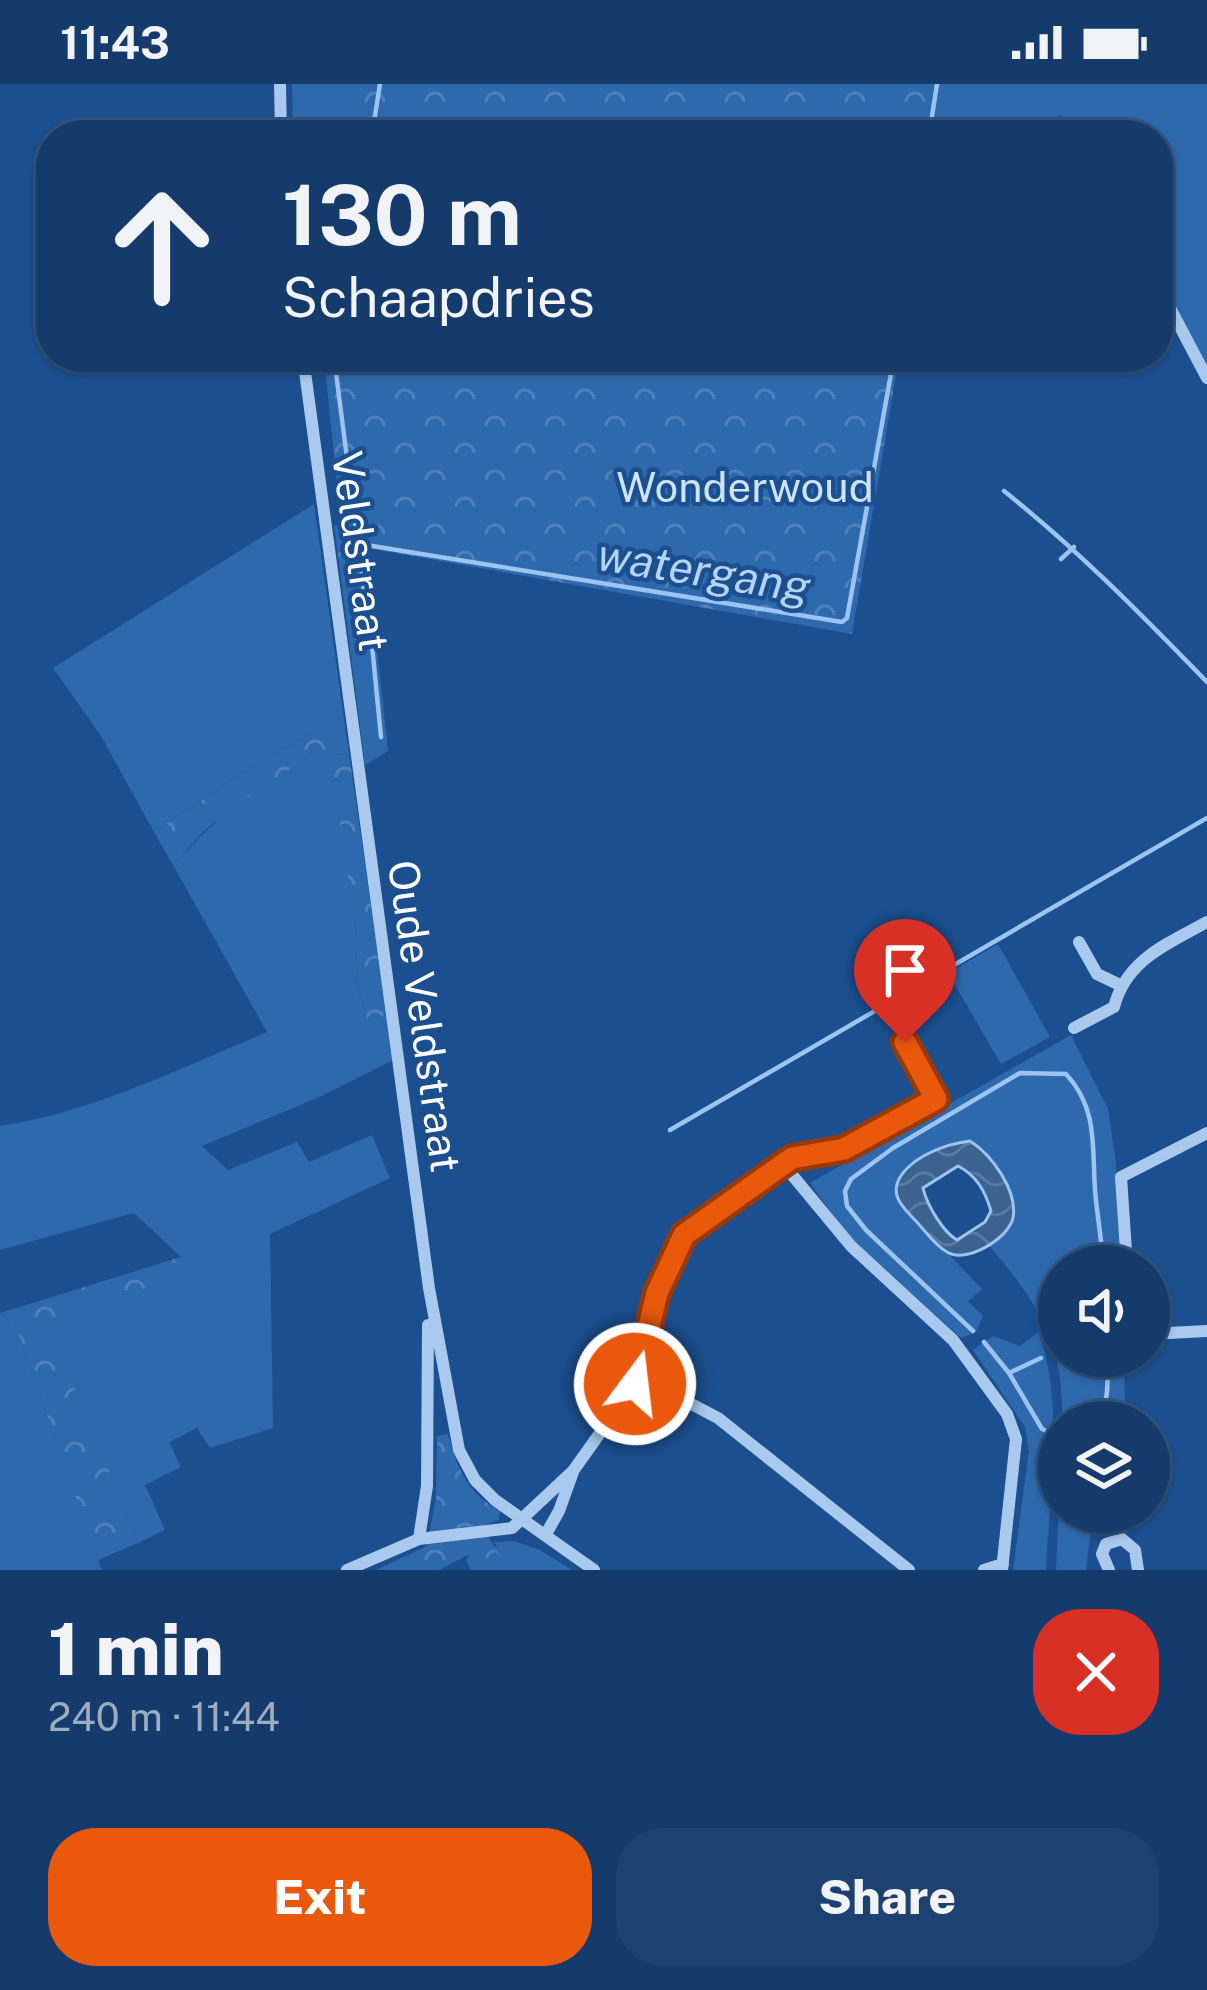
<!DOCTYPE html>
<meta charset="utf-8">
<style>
:root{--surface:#143b6b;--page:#1d4271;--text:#f1f3f6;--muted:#9dadc1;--line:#33557e;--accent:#ea580c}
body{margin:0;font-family:"Public Sans",sans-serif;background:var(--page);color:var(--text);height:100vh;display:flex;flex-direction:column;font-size:45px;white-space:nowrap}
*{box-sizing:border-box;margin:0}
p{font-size:39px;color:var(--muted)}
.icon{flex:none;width:66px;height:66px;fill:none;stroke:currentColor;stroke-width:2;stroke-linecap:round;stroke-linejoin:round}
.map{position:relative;height:1486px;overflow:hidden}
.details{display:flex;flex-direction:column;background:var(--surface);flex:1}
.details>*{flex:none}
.banner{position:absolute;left:36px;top:36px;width:1137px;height:252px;border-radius:48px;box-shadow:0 3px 9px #0004,0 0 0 3px var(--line);background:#143b6b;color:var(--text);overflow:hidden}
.fabs{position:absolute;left:1038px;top:1161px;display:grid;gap:24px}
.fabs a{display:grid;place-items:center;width:132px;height:132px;border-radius:50%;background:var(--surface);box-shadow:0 3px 9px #0004,0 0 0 3px var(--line);font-size:60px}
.pin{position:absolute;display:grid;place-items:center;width:102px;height:102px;color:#fff;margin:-123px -51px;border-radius:50% 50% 50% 0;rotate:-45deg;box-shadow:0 0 12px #0007}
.pin .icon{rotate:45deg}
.me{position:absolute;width:132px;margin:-66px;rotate:15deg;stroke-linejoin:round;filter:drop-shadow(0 0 9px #0008)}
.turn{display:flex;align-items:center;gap:42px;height:252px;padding:0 48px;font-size:54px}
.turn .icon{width:156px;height:156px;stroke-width:2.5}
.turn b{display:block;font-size:84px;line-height:102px}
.round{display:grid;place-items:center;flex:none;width:126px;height:126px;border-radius:48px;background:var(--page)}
.headline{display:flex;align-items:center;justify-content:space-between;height:204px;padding:0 48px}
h1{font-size:72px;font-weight:800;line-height:90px}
.primary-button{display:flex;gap:24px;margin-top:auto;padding:24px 48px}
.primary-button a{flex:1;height:138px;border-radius:48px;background:var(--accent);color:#fff;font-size:48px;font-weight:800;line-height:138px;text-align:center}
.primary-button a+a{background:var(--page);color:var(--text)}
.status{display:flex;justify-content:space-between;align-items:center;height:84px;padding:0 60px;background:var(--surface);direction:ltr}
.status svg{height:33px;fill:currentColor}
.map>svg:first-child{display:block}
</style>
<div class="status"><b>11:43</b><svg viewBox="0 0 49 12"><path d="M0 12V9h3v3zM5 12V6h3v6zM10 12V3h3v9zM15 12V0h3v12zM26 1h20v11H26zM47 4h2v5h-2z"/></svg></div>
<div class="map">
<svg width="1207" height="1486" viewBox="0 0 1207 1486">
<defs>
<pattern id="forest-crowns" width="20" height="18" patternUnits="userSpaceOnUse" patternTransform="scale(3)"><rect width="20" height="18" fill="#2e69ad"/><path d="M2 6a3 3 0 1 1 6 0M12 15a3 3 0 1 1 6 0" fill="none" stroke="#4d80b9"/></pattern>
<pattern id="water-waves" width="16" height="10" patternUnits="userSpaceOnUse" patternTransform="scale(3)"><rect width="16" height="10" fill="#3c6290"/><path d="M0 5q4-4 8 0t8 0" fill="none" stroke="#597aa1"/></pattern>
</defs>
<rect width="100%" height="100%" fill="#1b4f8f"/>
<path fill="#2e69ad" d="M292,0H394L388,51H293Z
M896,0H1207V283L1158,186V51H1068L1061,31L1051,36L1055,51H890Z
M314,420L349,670L336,671L355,840L358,905L367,934L387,931L393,976L315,1015L202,1062L228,1086L297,1058L309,1078L372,1051L390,1094L270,1150L273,1344L210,1364L197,1344L169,1358L181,1383L145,1401L165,1446L138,1459L47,1238L184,1190L181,1173L134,1129L0,1166V1042C92,1028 181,984 267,948L173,781C210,741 267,688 319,669L330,646L321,644L248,685L154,748L101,652L53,584Z
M368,482L388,667L365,681L340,487Z
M998,860L1050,953L1001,980L948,889Z
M1071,951L1108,1025L1116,1079L1121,1182H1059V1272H1124L1125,1326L1114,1338H1062C1065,1259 1037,1218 988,1160L1009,1143C1015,1109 1000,1077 970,1057C941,1061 922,1074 900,1094L899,1118L982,1205L968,1217L983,1232L976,1248L961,1254L847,1150L810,1099Z
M10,1226L102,1486H0V1229Z
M1038,1248C1065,1316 1049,1413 1046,1486H1013L1029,1367L1025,1343L973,1266L993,1252L1020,1262Z
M1059,1421V1428H1093L1086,1486H1056Z
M514,1457L540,1466L572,1486H471L466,1476L470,1470L480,1471L497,1462L493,1458Z"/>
<path fill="url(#forest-crowns)" d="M362,0H947L938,51H354Z
M324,273H899L852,550L367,464L368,482L340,487L334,441L341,440Z
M321,644L330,646L337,653L326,668L304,675L237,721L204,747L173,781L154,748L248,685Z
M349,670L387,931L367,934L358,905L355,840L332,683L336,671Z
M181,1173L185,1190L48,1238L138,1459L98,1476L10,1226Z
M448,1350C457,1384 468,1410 500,1427L499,1436L482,1442L499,1470L492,1475L470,1470L439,1486H376L427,1462L436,1414L437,1352Z"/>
<path fill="url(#water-waves)" stroke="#9cc4f0" stroke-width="3" fill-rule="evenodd" d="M970,1057C992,1071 1018,1107 1013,1134C1008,1155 966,1180 947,1168C934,1161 924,1145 914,1135C904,1124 890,1112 899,1095C912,1072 946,1060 970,1057ZM958,1082C977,1092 985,1107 991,1127L985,1138L957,1156C943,1148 927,1121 923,1104Z"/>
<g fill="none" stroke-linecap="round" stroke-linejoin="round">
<path stroke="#9cc4f0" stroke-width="4.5" d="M372,51L380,0
M929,51L937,0
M334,273L369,546
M1004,407C1079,467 1140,529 1207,598
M360,460L842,538L847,534L894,273
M1061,475L1074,463
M372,561L381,653
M670,1046L1207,734
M973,1247L866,1146L847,1122L845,1107L851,1095L893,1064L1020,989L1066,990C1098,1024 1092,1063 1095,1106C1097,1131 1102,1156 1103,1182
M984,1258L1009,1289L1042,1345L1051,1349
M1009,1289L1041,1274
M1088,1338C1113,1324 1107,1298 1107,1272"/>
<path stroke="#a9c9ee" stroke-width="12" d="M280,0L281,51
M1158,201L1207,294
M303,273L429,1204L459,1366L475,1396L495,1416L594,1486
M1079,858L1097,890L1120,901
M1074,944L1114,923C1126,876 1167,860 1207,838
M783,1080L851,1162L953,1256L1007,1330L1016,1355L1002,1486
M1127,1182L1121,1093L1207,1049
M1149,1250L1207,1247
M640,1293L718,1334L909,1486
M546,1450L559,1427L573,1388
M419,1455L427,1402L428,1241
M347,1486L419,1455L512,1444L573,1387L640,1293L657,1209L670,1174L684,1151L792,1074L844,1065L936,1015L905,959
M984,1486L1003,1480
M1109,1486L1102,1470L1106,1460L1122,1455L1135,1466L1138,1486"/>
</g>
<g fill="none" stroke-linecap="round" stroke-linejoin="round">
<g stroke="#983908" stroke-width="30">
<path id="route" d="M635,1300L657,1209L684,1151L792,1074L844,1065L936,1015L905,958"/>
</g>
<use href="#route" stroke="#ea580c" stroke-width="21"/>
</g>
<g text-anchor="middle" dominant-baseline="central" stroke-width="9" stroke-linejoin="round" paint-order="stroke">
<g font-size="42" fill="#cfe3fa" stroke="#1b4f8f">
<text x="745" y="402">Wonderwoud</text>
</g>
<g font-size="42" fill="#fff" stroke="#1b4f8f">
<text transform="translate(361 467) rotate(82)">Veldstraat</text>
<text transform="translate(425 932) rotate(82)">Oude Veldstraat</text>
</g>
<g font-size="45" font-style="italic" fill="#b5d3f5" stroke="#1b4f8f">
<text transform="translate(704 486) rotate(9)">watergang</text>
</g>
</g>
</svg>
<div class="fabs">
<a><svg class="icon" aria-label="sound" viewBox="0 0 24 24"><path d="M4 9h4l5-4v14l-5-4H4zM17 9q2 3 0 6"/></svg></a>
<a><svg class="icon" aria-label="layers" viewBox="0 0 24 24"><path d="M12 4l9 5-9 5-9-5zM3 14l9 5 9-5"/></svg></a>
</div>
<div class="pin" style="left:905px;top:958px;background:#d93025"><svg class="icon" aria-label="arrive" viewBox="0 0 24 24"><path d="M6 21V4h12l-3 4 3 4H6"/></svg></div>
<svg class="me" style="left:635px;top:1300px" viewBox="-20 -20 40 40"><circle r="17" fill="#ea580c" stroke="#fff" stroke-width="3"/><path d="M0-11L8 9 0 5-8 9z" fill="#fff"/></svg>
<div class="banner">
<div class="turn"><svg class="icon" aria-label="ahead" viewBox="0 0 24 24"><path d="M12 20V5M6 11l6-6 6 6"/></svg><div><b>130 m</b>Schaapdries</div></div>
</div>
</div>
<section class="details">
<div class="headline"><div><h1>1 min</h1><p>240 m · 11:44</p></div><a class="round" style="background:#d93025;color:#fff"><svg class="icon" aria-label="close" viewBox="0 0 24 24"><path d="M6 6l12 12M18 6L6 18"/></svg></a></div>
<div class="primary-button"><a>Exit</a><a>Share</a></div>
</section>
